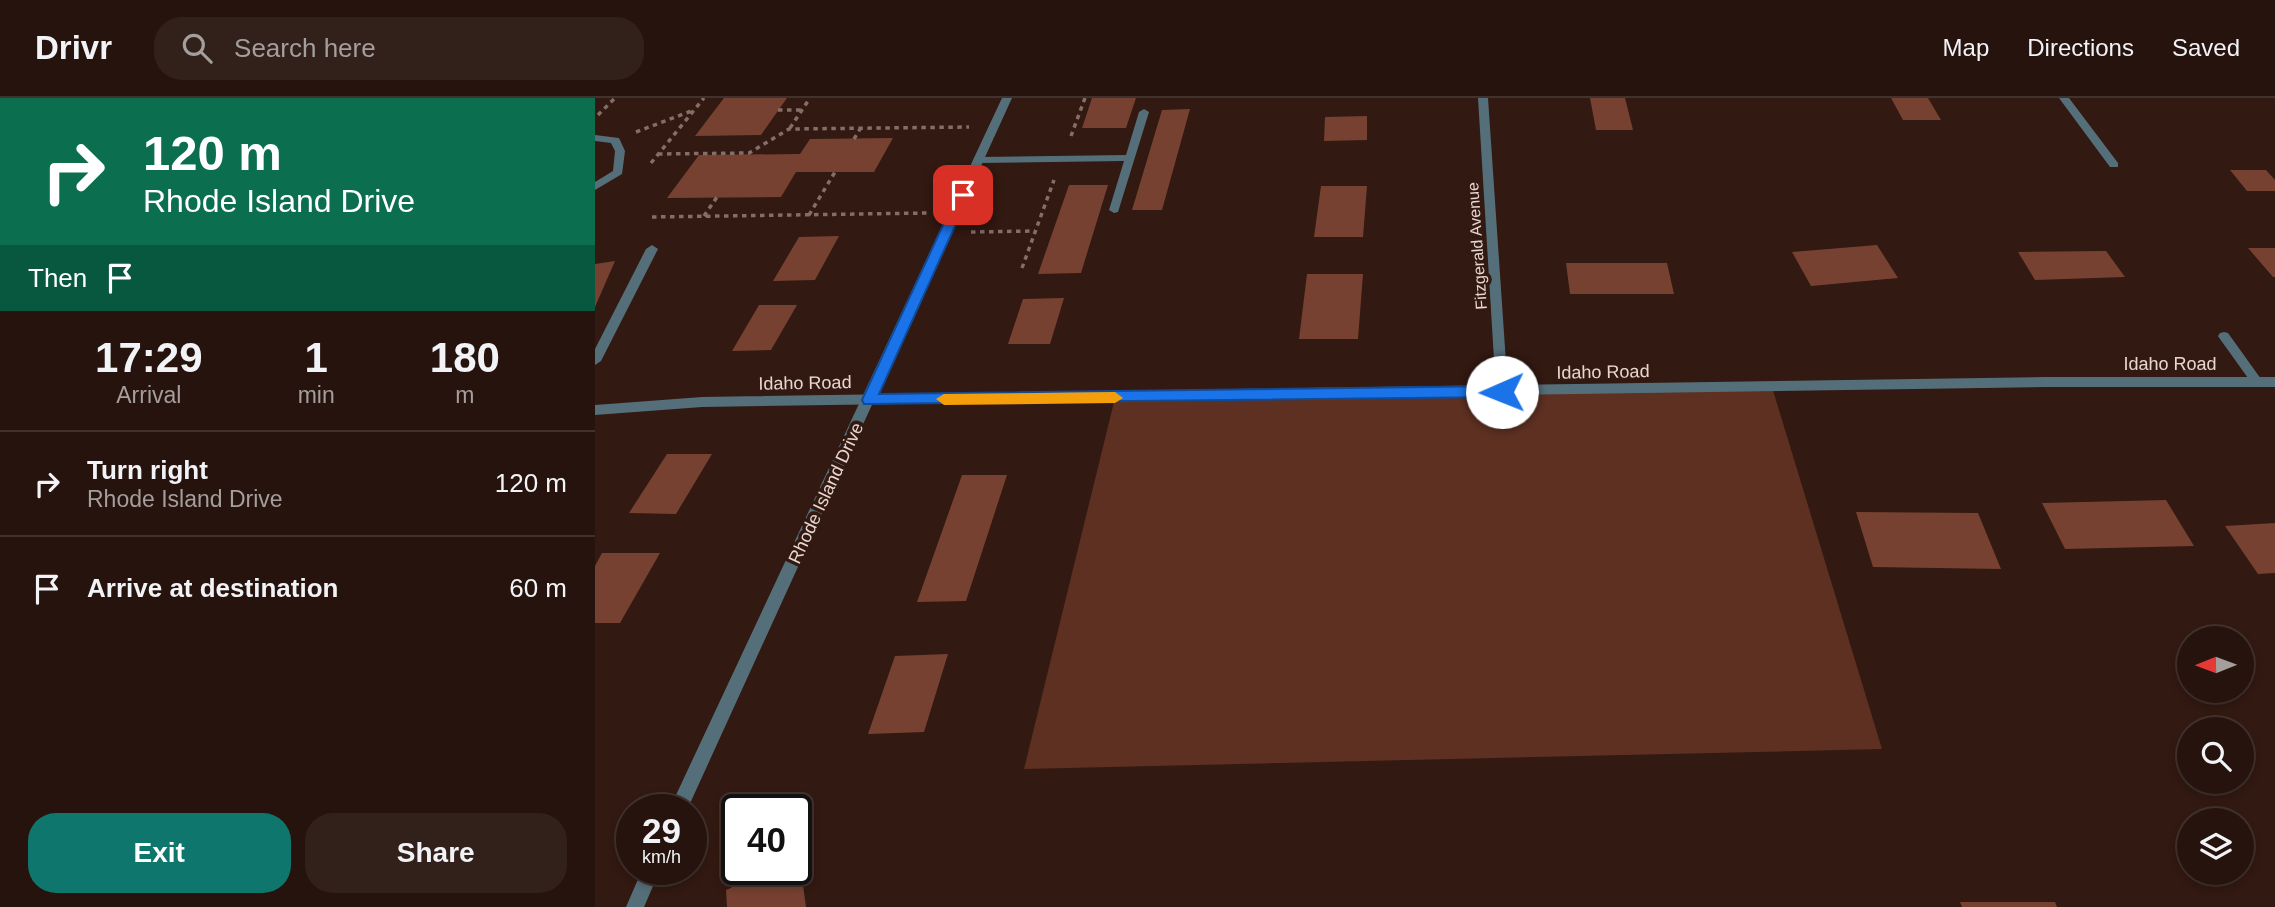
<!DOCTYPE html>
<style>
:root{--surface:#26130d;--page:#32201b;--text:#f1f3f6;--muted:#a49e9d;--line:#42322e;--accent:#0f766e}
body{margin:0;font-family:Helvetica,sans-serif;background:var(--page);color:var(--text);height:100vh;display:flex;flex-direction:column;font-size:26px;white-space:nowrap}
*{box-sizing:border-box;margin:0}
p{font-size:23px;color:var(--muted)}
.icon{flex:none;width:38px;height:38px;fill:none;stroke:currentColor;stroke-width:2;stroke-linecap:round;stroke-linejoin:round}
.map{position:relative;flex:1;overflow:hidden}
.side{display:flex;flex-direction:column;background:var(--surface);width:595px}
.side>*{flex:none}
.guide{background:#0b6e4f;color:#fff;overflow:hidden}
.needle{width:46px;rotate:269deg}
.buttons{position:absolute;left:1582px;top:528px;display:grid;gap:14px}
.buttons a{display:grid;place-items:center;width:77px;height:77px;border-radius:50%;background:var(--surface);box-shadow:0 4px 10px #0003,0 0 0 2px var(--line);font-size:35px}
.speed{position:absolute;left:21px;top:696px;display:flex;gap:14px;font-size:35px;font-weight:700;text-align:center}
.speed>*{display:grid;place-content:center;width:91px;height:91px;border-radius:50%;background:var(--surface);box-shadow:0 4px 10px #0003,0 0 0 2px var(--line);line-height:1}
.speed small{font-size:18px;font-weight:400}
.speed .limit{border:4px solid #111;border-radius:10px;background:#fff;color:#111}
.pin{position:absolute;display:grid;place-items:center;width:60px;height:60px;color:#fff;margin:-30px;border-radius:14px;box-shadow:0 4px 10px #0006}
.me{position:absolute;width:77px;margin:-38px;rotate:269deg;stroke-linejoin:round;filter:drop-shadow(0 0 5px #0008)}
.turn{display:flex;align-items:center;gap:24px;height:147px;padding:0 28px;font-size:32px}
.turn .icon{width:91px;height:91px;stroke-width:2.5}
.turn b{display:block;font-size:49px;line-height:60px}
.then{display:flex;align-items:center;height:66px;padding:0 28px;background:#0003;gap:14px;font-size:26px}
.eta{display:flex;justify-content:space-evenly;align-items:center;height:119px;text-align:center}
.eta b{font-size:42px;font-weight:700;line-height:49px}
.cta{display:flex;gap:14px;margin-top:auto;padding:14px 28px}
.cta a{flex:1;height:80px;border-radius:28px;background:var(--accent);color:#fff;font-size:28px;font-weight:700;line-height:80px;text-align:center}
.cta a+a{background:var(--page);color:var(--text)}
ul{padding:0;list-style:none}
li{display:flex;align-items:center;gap:21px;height:105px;padding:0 28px;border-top:2px solid var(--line)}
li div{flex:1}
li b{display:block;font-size:26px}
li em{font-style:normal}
header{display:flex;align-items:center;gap:42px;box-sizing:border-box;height:98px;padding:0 35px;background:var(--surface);border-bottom:2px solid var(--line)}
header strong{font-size:33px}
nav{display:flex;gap:38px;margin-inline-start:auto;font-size:24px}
.search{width:490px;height:63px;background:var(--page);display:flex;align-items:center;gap:18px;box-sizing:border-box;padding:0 24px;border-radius:28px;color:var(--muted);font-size:26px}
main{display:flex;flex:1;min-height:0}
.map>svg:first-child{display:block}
</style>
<header>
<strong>Drivr</strong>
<div class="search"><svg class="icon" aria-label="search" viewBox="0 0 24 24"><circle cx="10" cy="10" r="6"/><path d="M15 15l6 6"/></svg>Search here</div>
<nav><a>Map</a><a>Directions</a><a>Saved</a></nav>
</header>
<main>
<section class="side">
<div class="guide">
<div class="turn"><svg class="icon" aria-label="right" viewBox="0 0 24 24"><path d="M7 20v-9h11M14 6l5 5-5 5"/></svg><div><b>120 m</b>Rhode Island Drive</div></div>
<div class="then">Then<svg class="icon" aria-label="arrive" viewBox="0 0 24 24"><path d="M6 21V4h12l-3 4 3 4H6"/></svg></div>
</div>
<div class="eta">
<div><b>17:29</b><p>Arrival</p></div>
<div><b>1</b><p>min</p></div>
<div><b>180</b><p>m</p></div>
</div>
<ul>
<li><svg class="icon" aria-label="right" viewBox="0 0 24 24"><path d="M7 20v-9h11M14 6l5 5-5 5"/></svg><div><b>Turn right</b><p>Rhode Island Drive</p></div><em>120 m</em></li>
<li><svg class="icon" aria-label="arrive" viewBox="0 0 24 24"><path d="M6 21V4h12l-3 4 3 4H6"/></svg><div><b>Arrive at destination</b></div><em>60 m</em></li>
</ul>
<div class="cta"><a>Exit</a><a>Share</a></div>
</section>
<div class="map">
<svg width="1680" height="809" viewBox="0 0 1680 809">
<rect width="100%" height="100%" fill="#321911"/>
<path fill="#5d3022" d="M1177,289L1287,651L429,671L520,300Z"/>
<path fill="#774131" d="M129,0H192L166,37L100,38Z
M497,0H541L531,30H487Z
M995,0H1030L1038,32H1001Z
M1296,0H1333L1346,22H1308Z
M595,11L567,112H537L567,12Z
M772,18V42L729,43L730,19Z
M298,40L279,74H201L186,99L72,100L104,57L205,56L215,41Z
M1635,72H1671L1680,82V93H1652Z
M474,87H513L486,175L443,176Z
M726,88H772L768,139H719Z
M244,138L220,182L178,183L204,139Z
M1282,147L1303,180L1216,188L1197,154Z
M1653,150H1680V179H1678Z
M1511,153L1530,179L1440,182L1423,154Z
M20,163L0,209V166Z
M971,165H1072L1079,196H975Z
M712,176H768L763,241H704Z
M469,200L455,246H413L428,201Z
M164,207H202L176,252L137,253Z
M72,356H117L81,416L34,415Z
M367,377H412L371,503L322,504Z
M1571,402L1599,448L1470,451L1447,405Z
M1261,414L1383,415L1406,471L1278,469Z
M1680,425V475L1663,476L1630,428Z
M7,455H65L25,525H0V468Z
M353,556L329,634L273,636L300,558Z
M204,758L211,809H132L131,792L175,772H201V759Z
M1365,804H1460L1462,809H1367Z"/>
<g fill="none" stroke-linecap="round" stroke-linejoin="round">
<path stroke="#846e67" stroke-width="3.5" stroke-dasharray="4.5 4.5" stroke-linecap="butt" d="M183,12H206
M3,17L20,0
M195,30L215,0
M41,34L99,12
M476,38L490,0
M259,41L265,31
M63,56L154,55L194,31L374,29
M56,65L109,0
M214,117L240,74
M109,118L122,99
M57,119L333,115
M376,134L440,133
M427,170L459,82"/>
<path fill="#556f7a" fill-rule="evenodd" d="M549,11L554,14L523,114L519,115L514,112L529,63L384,65L379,62L384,59L531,57L544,14Z
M0,37L24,40L30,53L27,76L0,92V84L18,73L20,53L16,45L0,43Z
M57,147L63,151L6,263L0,267V251L51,151Z"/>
<path fill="#556f7a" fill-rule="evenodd" d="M407,0H417L92,712H74Z
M883,0H893L913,294L907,299L901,294Z
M1464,0H1474L1523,65V69H1515Z
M1629,234L1633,235L1666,281L1668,284L1666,287H1658L1625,241L1623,238L1625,235Z
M47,772H65L49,809H31Z"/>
<path fill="#556f7a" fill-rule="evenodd" d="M1450,279H1680V289H1450L107,309L0,317V307L107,299Z"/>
</g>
<path fill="#1a73e8" stroke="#114b97" stroke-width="2" d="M368,93L374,97L284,296L907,288L914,294L907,299L269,306L267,302L362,97Z"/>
<path fill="#f59e0b" d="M520,294L528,300L520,305L349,307L341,301L349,296Z"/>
<g text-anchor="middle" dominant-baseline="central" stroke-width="7" stroke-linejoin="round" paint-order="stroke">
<g font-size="16" fill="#e8d6d0" stroke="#321911">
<text transform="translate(882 148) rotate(-94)">Fitzgerald Avenue</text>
</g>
<g font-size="18" fill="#e8d6d0" stroke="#321911">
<text x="1575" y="266">Idaho Road</text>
<text transform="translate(1008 274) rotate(-1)">Idaho Road</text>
<text transform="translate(210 285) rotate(-1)">Idaho Road</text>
<text transform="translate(231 395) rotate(-65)">Rhode Island Drive</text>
</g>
</g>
</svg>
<div class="buttons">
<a><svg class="needle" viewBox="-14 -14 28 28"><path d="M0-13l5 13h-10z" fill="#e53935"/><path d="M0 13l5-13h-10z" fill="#a49e9d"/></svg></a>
<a><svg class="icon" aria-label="search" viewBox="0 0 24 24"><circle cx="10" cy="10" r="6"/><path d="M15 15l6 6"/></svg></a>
<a><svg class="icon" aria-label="layers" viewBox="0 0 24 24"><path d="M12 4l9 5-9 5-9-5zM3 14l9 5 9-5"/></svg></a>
</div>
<div class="speed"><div>29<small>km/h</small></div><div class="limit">40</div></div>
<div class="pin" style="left:368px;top:97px;background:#d93025"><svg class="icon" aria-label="arrive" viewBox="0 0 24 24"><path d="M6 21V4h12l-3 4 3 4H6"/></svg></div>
<svg class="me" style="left:907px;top:294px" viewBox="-20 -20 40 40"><circle r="19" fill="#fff"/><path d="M0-13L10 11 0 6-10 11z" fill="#1a73e8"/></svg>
</div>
</main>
